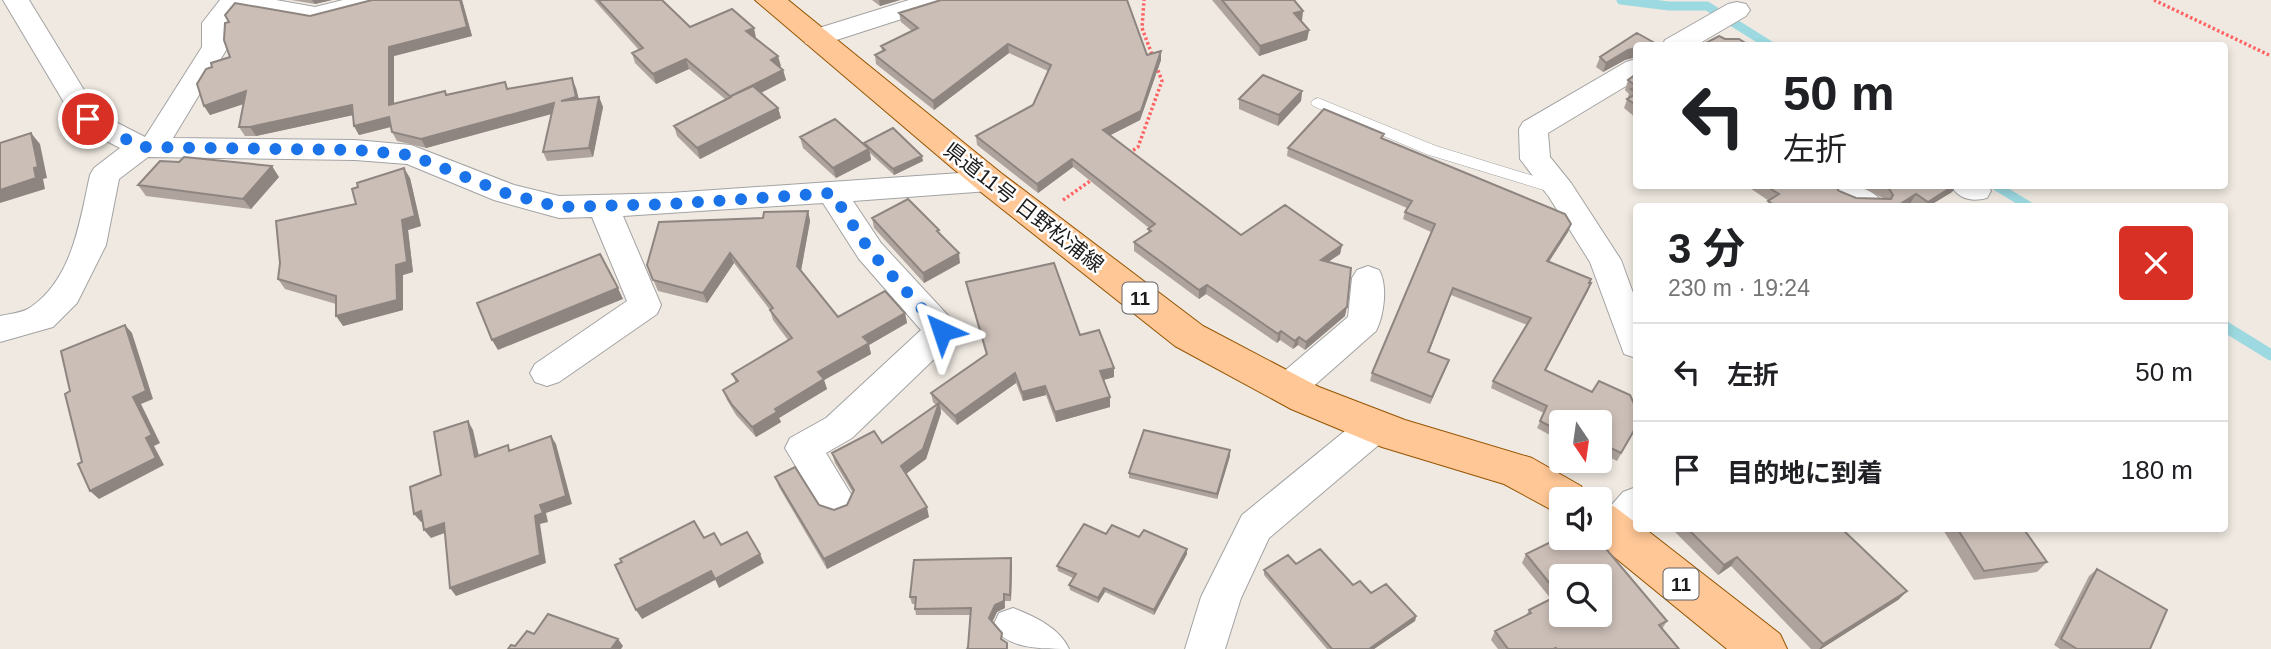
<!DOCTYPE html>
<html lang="ja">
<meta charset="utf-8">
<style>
:root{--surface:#fff;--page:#f2f2f2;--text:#202124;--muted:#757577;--line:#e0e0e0}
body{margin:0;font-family:Arial,"Noto Sans JP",sans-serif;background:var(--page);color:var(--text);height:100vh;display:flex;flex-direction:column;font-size:26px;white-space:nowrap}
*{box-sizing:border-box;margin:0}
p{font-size:23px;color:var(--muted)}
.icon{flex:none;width:38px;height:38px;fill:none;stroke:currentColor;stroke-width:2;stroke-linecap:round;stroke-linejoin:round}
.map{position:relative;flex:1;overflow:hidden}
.panel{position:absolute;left:1633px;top:203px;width:595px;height:329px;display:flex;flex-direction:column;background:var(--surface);border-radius:7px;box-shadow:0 4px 10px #0003}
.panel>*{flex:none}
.hud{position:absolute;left:1633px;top:42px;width:595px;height:147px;border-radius:7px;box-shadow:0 4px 10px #0003;background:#fff;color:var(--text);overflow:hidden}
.needle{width:46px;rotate:167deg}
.controls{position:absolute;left:1549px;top:410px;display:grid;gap:14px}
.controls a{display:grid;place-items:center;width:63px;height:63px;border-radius:7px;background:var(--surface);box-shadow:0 4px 10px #0003;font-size:35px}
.pin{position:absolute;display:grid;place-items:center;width:60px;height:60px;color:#fff;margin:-30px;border:4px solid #fff;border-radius:50%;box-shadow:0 2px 7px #0007}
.me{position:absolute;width:77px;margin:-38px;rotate:318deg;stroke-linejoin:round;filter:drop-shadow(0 0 5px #0008)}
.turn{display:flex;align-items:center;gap:24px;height:147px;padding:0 35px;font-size:32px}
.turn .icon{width:91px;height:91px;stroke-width:2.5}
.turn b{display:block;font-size:49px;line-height:60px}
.round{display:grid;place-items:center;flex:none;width:74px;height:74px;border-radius:7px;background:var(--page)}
.headline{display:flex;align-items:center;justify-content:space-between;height:119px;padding:0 35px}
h1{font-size:42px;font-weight:700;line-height:52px}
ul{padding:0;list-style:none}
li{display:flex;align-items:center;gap:21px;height:98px;padding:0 35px;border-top:2px solid var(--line)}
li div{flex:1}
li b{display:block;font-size:26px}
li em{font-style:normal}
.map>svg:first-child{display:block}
</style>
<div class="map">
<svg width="2271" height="649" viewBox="0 0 2271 649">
<rect width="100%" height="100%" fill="#efe9e1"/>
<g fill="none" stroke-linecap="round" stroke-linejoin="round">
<path stroke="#9cd9e1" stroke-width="9" d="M1621,0L1669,6H1707L1771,46
M1996,186L2029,206"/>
<path stroke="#9cd9e1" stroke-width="11" d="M2224,326L2271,355"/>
<g stroke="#a3a3a3" stroke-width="1">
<path id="service" d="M1318,98L1436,146L1566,186L1568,190L1560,195L1426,154L1313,106L1311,103L1313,100Z"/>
</g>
<g stroke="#a3a3a3" stroke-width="2">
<path id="minor" d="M3,0H29L98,113L145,137L202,47V23L220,0H276L315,7L343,0H386L382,5L315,23L240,9L228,24V47L173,138L355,140L411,145L514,185L559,196L670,193L989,171L1000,174L1004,181L1000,188L989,191L853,201L881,243L954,322L959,331L954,340L852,438L826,453L855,501L849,512L836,517L823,512L785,448L790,438L826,418L921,330L859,259L823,203L623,216L661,305L657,314L559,382L547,386L535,382L530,373L535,364L627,301L592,217L559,218L494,200L407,164L355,160L148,157L119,179L106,245L77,303L53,327L0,342V316C9,314 23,313 31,307C73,278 80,220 90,175L94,168L120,148L78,126Z
M909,0H949L945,5L824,44L815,46L806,44L802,38L806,32Z
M1737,2L1746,4L1750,10L1746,16L1695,46H1662L1665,40L1728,4Z
M1636,59V80L1548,133L1550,157L1571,183L1621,260L1636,301V358L1624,354L1590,262L1549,197L1520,159L1519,129L1523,122L1626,62Z
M1823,186C1846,184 1872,184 1885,206C1862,208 1837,208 1823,186Z
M1951,186H1988L1991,191L1987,198C1972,202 1959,199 1951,186Z
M1368,266L1379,270C1388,285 1384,316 1376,331L1299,399L1287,403L1275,399L1270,389L1275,379L1348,317L1352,278L1357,270Z
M1375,413L1388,417L1393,427L1388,437L1269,538L1241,598L1225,649H1185L1201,597L1242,515L1362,417Z
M1636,487L1637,528C1625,543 1618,548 1600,542V518L1623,492Z
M1013,608C1034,616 1060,628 1069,649C1040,649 1007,649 993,626L999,613Z"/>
</g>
<g stroke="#955400" stroke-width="2">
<path id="primary" d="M755,0H788L1001,173L1203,326L1319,387L1405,420L1532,458L1581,486L1587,499H1561V515L1504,484L1382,447L1291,409L1175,346L977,189Z
M1600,501L1615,507L1636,523V528H1644L1780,634L1787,649H1727L1590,537H1600Z"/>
</g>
<path stroke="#ff6262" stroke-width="3.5" stroke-dasharray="2.5 2.5" stroke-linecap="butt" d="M2154,0L2271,56
M1129,153L1138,147L1162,81L1142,28L1144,0
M1063,200L1093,179"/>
<use href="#service" fill="#fff" fill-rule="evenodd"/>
<use href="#minor" fill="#fff" fill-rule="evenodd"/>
<use href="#primary" fill="#ffc796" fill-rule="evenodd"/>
</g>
<path fill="#afa39d" d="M291,0H332L315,4Z
M372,0H462L472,36L394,56V104L447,95L505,82L508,89L576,88L579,99L599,97L603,107L593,157L547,161L543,152L552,114L426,148L397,141L392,132L391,127L359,135L354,126L353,115L256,136H245L239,127L244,104L210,115L204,106L212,67L230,57L310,16Z
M594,0H662L690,27L756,38L781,66L780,67L783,70L786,80L761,93L778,108L781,118L700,159L677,136L674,126L725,99L689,69L656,84L635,63L632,53L639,50Z
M872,0H900L880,6Z
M1212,0H1294L1303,11L1301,21L1309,30L1307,40L1259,56Z
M899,13L1147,55L1161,51V60L1140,120L1110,135L1241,235L1342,245L1340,254L1328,262L1345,316L1305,350L1298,345L1293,349L1280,340L1277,343L1206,294L1199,299L1134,251V242L1148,233L1149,228L1073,167L1038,193L977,145L976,136L1033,105L1048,71L1009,53L934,110L876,64L875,55L882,51L881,46L912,31L901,22Z
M1636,46V57L1625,60L1603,72L1596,67L1600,57Z
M1636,74V118L1624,108L1629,94L1625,90L1628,80Z
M1302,91L1301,101L1278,126L1239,109V99Z
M800,137L864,145V143L923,161L894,175L870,153L871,160L836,178L803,148Z
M1383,139L1571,224L1568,232L1549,262L1589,283L1588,291L1546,370L1636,428L1617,461L1607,456L1604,463L1599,460L1600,422H1561V441L1537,428L1544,413L1491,388L1493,381L1527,325L1451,295L1429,352L1446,368L1430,404L1370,381L1372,373L1431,232L1403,219L1405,212L1407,208L1287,156L1288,148Z
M179,162L279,177L251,209L146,196L138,185Z
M410,178L421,226L408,230L413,272L403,275V310L343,326L336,304L285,289L278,279Z
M1747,186H1835L1839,191L1856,198H1883L1860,186H1956L1952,192L1929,206H1914L1910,204L1906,206H1766L1769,201Z
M808,211L810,221L801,271L838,317L905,313L907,323L869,345L871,354L824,380L827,389L779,418L781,422L756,437L736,415L727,400L723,390L736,383L732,374L788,340L773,320L770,310L734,263L707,303L658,291L647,265L763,218Z
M872,218L939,230L940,234L960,263L924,283L874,228Z
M966,282L1080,335L1114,377L1103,380L1110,397V407L1056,422L1046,395L1023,401L1016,383L957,425L941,409V413L926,459L906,474L929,517L827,569L779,487L775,477L819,505L834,510L847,505L853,493L835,463L832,453L882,443L936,405L933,402L931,393L986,355L968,292Z
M1230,450V456L1217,499L1129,478V473Z
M1671,528H1841L1907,591L1898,600L1821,649H1811L1731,566L1718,575Z
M1942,528H2023L2047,562L2037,572L1974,580Z
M1106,534L1139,537L1187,554L1154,615L1105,592L1098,603L1070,590L1069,585L1073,578L1058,571L1057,566Z
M1526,554L1667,621L1662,629L1679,649H1498L1491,640L1495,631L1526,616L1529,610L1551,599L1522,563Z
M1011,558L1012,565L1011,601H1005V608L997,612L992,622L1003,640L1007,643L1008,649H967L968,647L970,615H916L915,609V604H912L910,597Z
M1296,564L1353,585L1371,593L1416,616L1415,621L1374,649H1327L1264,575V570Z
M2097,569L2150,649H2060L2054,645L2089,576Z"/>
<path fill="#8e8580" d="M312,0H332L315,4Z
M460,0H462L472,36L394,56V114L389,105V47Z
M879,0H900L880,6Z
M1303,11L1302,21L1293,24L1294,13Z
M754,28L756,38L749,41L746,31Z
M1309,30L1307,40L1259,56L1260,46Z
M1008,44L1009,53L934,110L933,101Z
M1636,48V57L1625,60L1603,72L1606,63L1628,50Z
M1161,51V60L1140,120L1103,139V130Z
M778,56L781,66L773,70L771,60Z
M686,59L689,69L656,84L653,74Z
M783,70L786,80L734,106L731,96Z
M572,78L576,88L580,106L561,101Z
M246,91L252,101L210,115L204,106Z
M1302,91L1301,101L1278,126L1279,115Z
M599,97L603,107L593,157L589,148Z
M554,103L558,112L426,148L421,139Z
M352,105L358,114L256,136L250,127Z
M778,108L781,118L700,159L697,148Z
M389,117L394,126L359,135L354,126Z
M31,133L40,144L47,178L43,179L45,189L0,203V190L34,168Z
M869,149L871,160L836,178L833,168Z
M922,156L923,161L894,175L893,169Z
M1072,159L1073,167L1038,193L1037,184Z
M272,166L279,177L251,209L243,199Z
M404,168L410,178L421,226L408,230L413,272L403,275V310L343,326L336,316L396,265Z
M1953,186H1956L1952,192L1929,206H1925L1928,202Z
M1916,194L1910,204L1906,206H1897Z
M808,211L810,221L800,276L797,266Z
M1571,224L1568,232L1544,269L1547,261Z
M1342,245L1340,254L1319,268L1321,260Z
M730,253L734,263L707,303L703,293Z
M959,253L960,263L924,283L923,273Z
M1591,283L1588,291L1542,377L1545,370Z
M1207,285L1206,294L1199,299V290Z
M618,288L623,299L498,350L492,340Z
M1453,288L1451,295L1426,360L1428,352Z
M1347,307L1345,316L1305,350L1306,342Z
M905,313L907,323L869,345L871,354L824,380L827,389L779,418L781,422L756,437L752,427L818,372L863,337Z
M125,325L132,333L153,399L141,404L160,443L154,446L164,465L99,499L90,491L146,438L133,397Z
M1281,331L1280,340L1277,343L1278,334Z
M1299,337L1298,345L1293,349L1295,341Z
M1449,360L1446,368L1430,404L1432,397Z
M1114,368V377L1100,381V371Z
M1015,373L1016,383L957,425L955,416Z
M1045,386L1046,395L1023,401L1022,392Z
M1110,397V407L1056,422L1055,412Z
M939,403L941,413L926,459L903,476L901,466Z
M468,421L473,430L481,465L475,457Z
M551,436L556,444L572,504L546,513L548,522L540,524L546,563L456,596L450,588L535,516L540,505Z
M1230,450V456L1217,499V494Z
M927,507L929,517L827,569L824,559Z
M421,511L428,520L421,522L414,514Z
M444,523L450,531L431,538L424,530Z
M1187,549V554L1154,615V610Z
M760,554L764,563L719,588L715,579Z
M1737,557L1731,566L1718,575L1724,565Z
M1011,558L1012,565L1011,601L1010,595Z
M711,571L715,580L642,619L636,610Z
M1104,588L1105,592L1098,603V598Z
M1907,591L1898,600L1821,649H1819L1823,644Z
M1004,594L1005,608L997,612L991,625L989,618L995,605Z
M1416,616L1415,621L1374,649H1369Z
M618,639L623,646L621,649H611Z"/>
<path fill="#cbbeb7" stroke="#8e8580" stroke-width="2" fill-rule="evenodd" d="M372,0H460L467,27L389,47V105L445,91L446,95L505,82L507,89L572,78L576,97L561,101L599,97L589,148L543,152L554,103L421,139L392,132L389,117L354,126L352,105L250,127H239L246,91L204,106L197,84L206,69L212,67L211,63L230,57L224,40L225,23L229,22L225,15L235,3L310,16Z
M598,0H662L690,27L732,9L754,28L746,31L778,56L771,60L783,70L731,96L753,86L778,108L697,148L674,126L731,97L686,59L653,74L632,53L643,48Z
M941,0H1127L1147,55L1161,51L1141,111L1103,130L1241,235L1285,205L1342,245L1321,260L1351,268L1347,307L1306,342L1299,337L1295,341L1281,331L1278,334L1207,285L1199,290L1134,242L1151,231L1148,229L1155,224L1072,159L1037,184L976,136L1033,105L1051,65L1008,44L933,101L875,55L885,50L881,46L918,28L899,13Z
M1222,0H1294L1303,11L1294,13L1309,30L1260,46Z
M1637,33L1660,46H1636V48L1628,50L1606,63L1600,57Z
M1719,36L1725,39H1739L1750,46H1700Z
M1636,74V86L1628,80Z
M1263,75L1302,91L1279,115L1239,99Z
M1636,87V93L1631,89Z
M1636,94V105L1627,99Z
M1324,109L1384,134L1381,138L1565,214L1571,224L1547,261L1591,279L1589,283H1591L1545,370L1592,392L1599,381L1630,395L1636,408V427L1621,453L1611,448L1607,455L1600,451V422H1561V432L1540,421L1547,406L1493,381L1531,318L1453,288L1428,352L1449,360L1432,397L1372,373L1435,224L1405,212L1412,201L1288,148Z
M835,119L869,149L833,168L800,137Z
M893,128L922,156L893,169L864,143Z
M31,133L38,167L34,168L36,178L0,190V143Z
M184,157L272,166L243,199L138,185L160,161L179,162Z
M404,168L415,216L402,220L407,262L396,265L397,300L336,316V296L278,279L280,263L276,221L356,204L352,189L358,187L357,183Z
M1766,186H1835L1839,191L1856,198L1891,199L1893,195L1888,187L1884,186H1953L1928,202L1916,194L1897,206H1776L1768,201L1779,194Z
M908,199L939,230L937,231L959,253L923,273L872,218Z
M808,211L797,266L838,317L885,291L905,313L863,337L869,343L818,372L824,379L775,409L777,412L752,427L732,405L723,390L738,381L732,374L792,338L770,310L773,308L730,253L703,293L653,280L647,265L659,222L763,218L764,212Z
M600,254L618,288L492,340L477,303Z
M1054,263L1080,335L1099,330L1114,368L1100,371L1110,397L1055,412L1045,386L1022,392L1015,373L955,416L931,393L987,354L966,282Z
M125,325L146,391L133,397L152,435L146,438L156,458L90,491L78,464L82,462L65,394L70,391L61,351Z
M939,403L923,449L901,466L927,507L824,559L775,477L795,467L819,505L834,510L847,505L854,490L832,453L874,431L882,443Z
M468,421L475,457L508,445L509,451L551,436L566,496L540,505L543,513L535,516L540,555L450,588L444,523L424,530L421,511L414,514L410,487L441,475L434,432Z
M1144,430L1230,450L1217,494L1129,473Z
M694,521L704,538L714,533L721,545L747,532L760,554L715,579L711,571L636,610L615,565L622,562L620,559Z
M1084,524L1106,534L1112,525L1139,537L1144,530L1187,549L1154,610L1104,588L1098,598L1069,585L1076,574L1057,566Z
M1687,528H1841L1907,591L1823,644L1737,557L1724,565Z
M1957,528H2023L2047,562L1984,571Z
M1561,537H1596L1667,621L1659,625L1679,649H1557L1556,648L1553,649H1508L1495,631L1531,613L1529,610L1559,595L1526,554ZM1561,576H1600V614H1561Z
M1320,549L1353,585L1360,581L1371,593L1386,584L1416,616L1369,649H1332L1264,570L1288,555L1296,564Z
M1011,558L1010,595L1004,594V601L995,605L989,618L1002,633L1001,639L1007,643V649H967L968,647L971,608L915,609L916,597H910L914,560Z
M2097,569L2167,610L2150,649H2077L2061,639Z
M548,614L618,639L611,649H508L511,645L515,646L527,631L534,634Z"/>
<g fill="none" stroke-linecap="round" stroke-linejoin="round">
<path stroke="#1a73e8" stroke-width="12" stroke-dasharray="0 21.6" d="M88,119L141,147L355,150L411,155L505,193L559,207L670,204L832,193L870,251L942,331"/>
</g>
<g text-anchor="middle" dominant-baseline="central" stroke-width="5" stroke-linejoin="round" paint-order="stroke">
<g fill="#fff" stroke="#606060" stroke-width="2">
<rect x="1122.5" y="282.5" width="35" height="31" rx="5"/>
<rect x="1663.5" y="568.5" width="35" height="31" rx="5"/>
</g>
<g font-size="19" font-weight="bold" fill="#1c1c1c">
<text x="1140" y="298">11</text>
<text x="1681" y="584">11</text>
</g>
<g font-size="21" fill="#1c1c1c" stroke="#fff">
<text transform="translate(1024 207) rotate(38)">県道11号 日野松浦線</text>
</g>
</g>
</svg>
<div class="controls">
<a><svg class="needle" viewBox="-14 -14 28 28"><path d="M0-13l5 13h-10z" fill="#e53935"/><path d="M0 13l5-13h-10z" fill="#757577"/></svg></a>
<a><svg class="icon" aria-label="sound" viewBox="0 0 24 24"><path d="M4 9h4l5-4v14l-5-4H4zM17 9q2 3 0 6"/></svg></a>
<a><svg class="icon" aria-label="search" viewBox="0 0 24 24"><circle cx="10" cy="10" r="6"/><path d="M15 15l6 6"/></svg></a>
</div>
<div class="pin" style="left:88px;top:119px;background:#d93025"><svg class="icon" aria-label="arrive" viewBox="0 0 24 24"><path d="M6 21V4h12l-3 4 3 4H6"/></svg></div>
<svg class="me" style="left:942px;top:331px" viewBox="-20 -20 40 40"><path d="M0-17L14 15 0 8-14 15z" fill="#1a73e8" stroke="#fff" stroke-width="4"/></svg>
<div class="hud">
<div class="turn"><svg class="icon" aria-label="left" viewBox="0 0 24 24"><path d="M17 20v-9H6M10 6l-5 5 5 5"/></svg><div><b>50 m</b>左折</div></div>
</div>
<section class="panel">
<div class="headline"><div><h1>3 分</h1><p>230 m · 19:24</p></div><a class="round" style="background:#d93025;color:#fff"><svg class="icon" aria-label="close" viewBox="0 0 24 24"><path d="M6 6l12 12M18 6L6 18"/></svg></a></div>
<ul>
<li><svg class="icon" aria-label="left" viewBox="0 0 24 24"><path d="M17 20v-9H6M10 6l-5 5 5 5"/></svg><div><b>左折</b></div><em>50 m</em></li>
<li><svg class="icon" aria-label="arrive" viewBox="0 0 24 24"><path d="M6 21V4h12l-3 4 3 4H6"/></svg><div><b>目的地に到着</b></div><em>180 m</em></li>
</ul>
</section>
</div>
